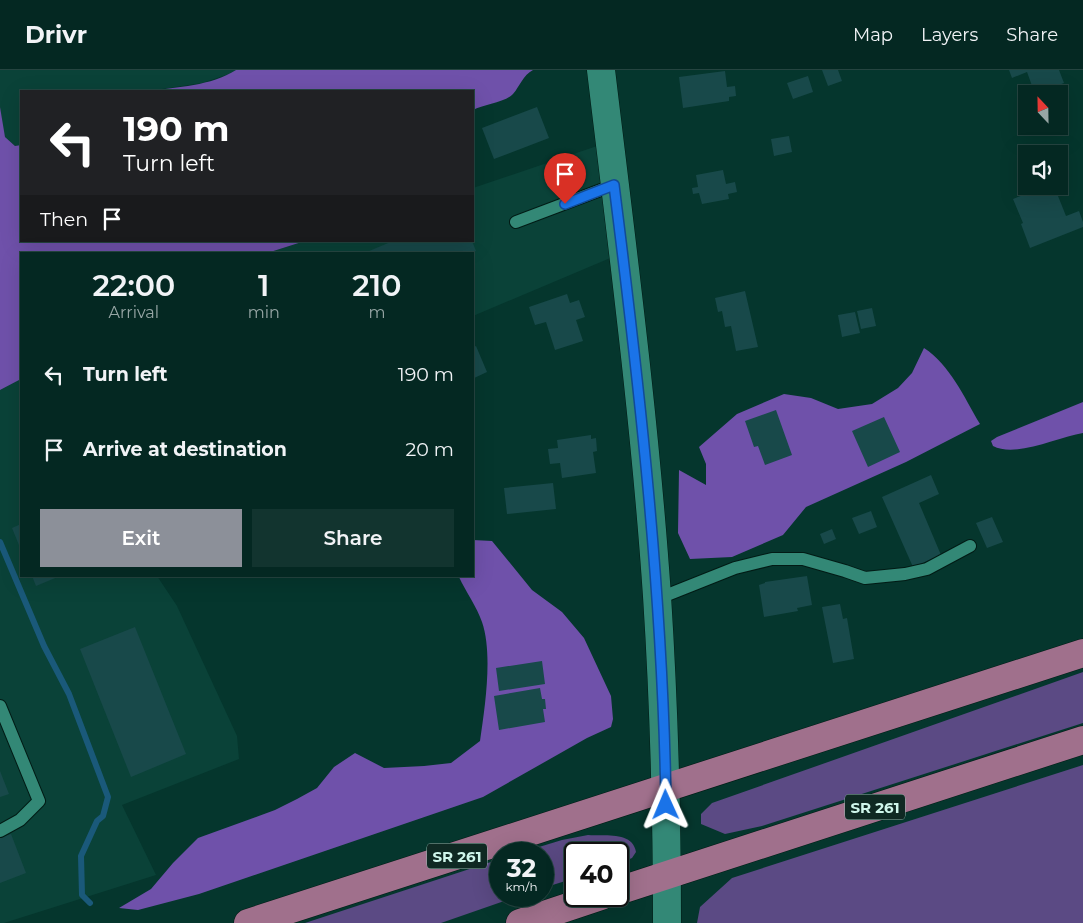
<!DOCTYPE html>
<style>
:root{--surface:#042822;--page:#12342f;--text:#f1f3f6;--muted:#97a6a5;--line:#254440;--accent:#8c9099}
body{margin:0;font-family:Montserrat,sans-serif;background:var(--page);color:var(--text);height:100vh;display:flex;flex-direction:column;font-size:19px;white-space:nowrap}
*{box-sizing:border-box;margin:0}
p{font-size:16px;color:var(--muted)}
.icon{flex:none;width:28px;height:28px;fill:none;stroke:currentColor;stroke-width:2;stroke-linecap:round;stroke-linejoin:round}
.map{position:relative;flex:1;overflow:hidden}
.drawer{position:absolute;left:20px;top:182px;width:454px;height:325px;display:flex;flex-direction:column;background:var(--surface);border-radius:0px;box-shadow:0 5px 20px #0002,0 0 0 1px var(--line)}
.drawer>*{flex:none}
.hud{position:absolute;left:20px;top:20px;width:454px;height:152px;border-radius:0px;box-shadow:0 5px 20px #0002,0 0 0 1px var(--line);background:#202124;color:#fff;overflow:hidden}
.needle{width:32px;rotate:338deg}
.controls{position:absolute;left:1018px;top:15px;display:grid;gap:10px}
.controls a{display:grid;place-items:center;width:50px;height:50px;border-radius:0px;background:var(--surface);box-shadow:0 5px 20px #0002,0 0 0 1px var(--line);font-size:25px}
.speed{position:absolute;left:489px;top:772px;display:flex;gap:10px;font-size:25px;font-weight:700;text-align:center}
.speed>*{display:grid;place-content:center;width:65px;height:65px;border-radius:50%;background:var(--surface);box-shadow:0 5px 20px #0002,0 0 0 1px var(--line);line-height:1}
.speed small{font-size:12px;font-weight:400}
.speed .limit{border:2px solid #111;border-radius:8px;background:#fff;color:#111}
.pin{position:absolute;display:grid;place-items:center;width:42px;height:42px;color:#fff;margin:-51px -21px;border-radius:50% 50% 50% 0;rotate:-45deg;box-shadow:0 0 5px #0007}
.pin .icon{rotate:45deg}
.me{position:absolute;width:55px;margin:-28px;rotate:359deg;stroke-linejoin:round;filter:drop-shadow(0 0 4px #0008)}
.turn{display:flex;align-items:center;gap:18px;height:105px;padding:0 20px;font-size:22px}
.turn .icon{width:65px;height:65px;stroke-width:2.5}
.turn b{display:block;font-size:35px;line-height:42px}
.then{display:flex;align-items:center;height:48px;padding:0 20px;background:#0003;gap:10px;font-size:19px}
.eta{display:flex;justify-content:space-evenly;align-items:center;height:85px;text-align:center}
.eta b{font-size:30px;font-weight:600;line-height:35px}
.action{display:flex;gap:10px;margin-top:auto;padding:10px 20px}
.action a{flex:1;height:58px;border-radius:0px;background:var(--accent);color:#fff;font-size:20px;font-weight:600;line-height:58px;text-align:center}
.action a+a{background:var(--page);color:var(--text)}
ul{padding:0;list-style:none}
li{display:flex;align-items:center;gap:15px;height:75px;padding:0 20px}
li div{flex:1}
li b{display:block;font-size:19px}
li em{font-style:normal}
header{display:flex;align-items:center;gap:30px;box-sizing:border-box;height:70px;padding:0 25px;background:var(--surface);border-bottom:1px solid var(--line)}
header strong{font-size:24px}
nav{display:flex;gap:28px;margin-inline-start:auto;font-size:18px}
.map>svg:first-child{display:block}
</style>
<header>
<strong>Drivr</strong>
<nav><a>Map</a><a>Layers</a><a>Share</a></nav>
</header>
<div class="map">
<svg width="1083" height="853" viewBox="0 0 1083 853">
<rect width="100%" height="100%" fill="#05362d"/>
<path fill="#0a4238" d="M0,0H236L229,4L202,13L149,21H21V75L15,76L5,67L3,60L0,37Z
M597,76L615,186L473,246L472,184H264L305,171H472L473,118Z
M21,309V506H157L177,536L237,666L239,689L122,735L156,805L4,853H0V320Z"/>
<path fill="#5b4a84" d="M1083,602V653L762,756L725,764L701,754V744L712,733Z
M1083,695V853H697L700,837L732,808Z
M588,765C604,766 633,761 636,782L632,788L618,794V784H575V808L543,818L542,784H516L562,770Z
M500,789V826H519L441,853H305Z"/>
<path fill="#6f51aa" d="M236,0H533C523,5 520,16 513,24C506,32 483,35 473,40L472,21H149C177,17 211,16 236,0Z
M0,37L5,67L15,76L21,75V171H305L264,184H21V309L0,320Z
M924,278C950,295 964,327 980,354L906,392L806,437L783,465L732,487L690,489L678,463L679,400L706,415V394L699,377L737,344L784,324L811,328L838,339L872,334L898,318L912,303Z
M1083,332V363C1058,367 1016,388 993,376L991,371L997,367Z
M473,470L492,471L532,520L562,542L584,568L611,626L613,649L611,657L587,668L483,727L199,824L138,840L119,838L151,819L173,793L198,768L275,740L297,729L317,718L334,697L355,683L384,698L424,696L451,693L480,671C485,637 493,584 482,552C477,537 466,522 459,507L472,506Z"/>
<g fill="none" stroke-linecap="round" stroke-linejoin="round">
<path stroke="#1a597a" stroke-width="6" d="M0,472L44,576L69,624L108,727L103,746L97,751L81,786L82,825L90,833"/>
</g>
<path fill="#18494a" d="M822,0H838L842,11L828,16Z
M1009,0H1059L1064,13L1035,24L1027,2L1012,8Z
M725,1L727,17L735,16L736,26L729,27V31L683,38L679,7Z
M808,6L813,22L793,29L787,13Z
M537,37L549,68L494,89L482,58Z
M789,66L792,82L774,86L771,69Z
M723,100L726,114L735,112L737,122L728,124L729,129L702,134L699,123L693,124L692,118L698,117L696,105Z
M1046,116H1054L1066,146L1079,141L1083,152V157L1030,178L1021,154L1023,153L1013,129Z
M393,171H472L476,181L468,184H362Z
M745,221L758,277L736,281L731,256L725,257L722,241L718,242L715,228Z
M567,224L570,233L579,230L585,247L576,250L583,271L555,280L546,252L535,255L529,237Z
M872,238L876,256L861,259L857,241Z
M855,242L860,263L842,267L838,245Z
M476,276L487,302L472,309V278Z
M776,340L792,385L765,395L758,376L754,377L745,351Z
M884,347L900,382L868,397L852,361Z
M591,365V369L596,368L597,381L593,382L596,403L562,408L560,393L550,394L548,379L558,378L557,370Z
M931,405L939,424L919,433L941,485L913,497L882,427Z
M553,413L556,439L507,444L504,418Z
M871,441L877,457L859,464L852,448Z
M992,447L1003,472L987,478L976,453Z
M21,454V480L12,458Z
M832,459L836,469L824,474L820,464Z
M32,506H60L36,516Z
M807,506L812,535L797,538L798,541L764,547L759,515L765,513V512Z
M840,534L843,549L847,548L854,589L833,593L822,537Z
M135,557L186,684L131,707L80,579Z
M542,591L545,614L499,621L496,598Z
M540,618L542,629H545L546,639H543L545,652L499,660L494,626Z
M0,701L9,724L0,727Z
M11,764L26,803L0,813V768Z"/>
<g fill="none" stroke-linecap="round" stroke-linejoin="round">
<g stroke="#021b15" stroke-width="14">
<path id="lane" d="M516,152L614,115
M657,529L735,498L772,489H803L845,501L865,508L905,504L927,499L970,476
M0,636L39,731L20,750L0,761"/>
</g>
<g stroke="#021b15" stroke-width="29">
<path id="secondary" d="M601,0C622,175 645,350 657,526C664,635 667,744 667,853"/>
</g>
<g stroke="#021b15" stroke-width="29">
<path id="primary" d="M618,821L1083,670
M248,853L1083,583
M520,853L601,826"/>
</g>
<use href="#lane" stroke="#338876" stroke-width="12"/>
<use href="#secondary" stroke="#338876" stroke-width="28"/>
<use href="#primary" stroke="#a0708c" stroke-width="28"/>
</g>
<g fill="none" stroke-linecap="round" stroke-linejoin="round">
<g stroke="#114b97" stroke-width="12">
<path id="route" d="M565,134L614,115C640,321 663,527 666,735"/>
</g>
<use href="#route" stroke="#1a73e8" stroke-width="9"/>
</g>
<g text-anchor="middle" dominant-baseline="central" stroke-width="4.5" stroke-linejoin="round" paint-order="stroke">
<g fill="#0f2923" stroke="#95b8af" stroke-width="1">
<rect x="845" y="724.5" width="60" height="25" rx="4"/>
<rect x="427" y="773.5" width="60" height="25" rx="4"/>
</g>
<g font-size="15" font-weight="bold" fill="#cff6eb">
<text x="875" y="737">SR 261</text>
<text x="457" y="786">SR 261</text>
</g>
</g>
</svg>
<div class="controls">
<a><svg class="needle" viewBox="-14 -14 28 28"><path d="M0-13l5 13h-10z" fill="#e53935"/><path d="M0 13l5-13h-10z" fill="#97a6a5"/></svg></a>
<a><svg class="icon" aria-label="sound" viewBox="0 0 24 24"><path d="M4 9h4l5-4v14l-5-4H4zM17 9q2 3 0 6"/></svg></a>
</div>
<div class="speed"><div>32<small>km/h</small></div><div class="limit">40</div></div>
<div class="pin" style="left:565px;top:134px;background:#d93025"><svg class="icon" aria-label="arrive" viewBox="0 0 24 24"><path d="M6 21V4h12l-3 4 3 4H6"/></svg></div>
<svg class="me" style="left:666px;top:735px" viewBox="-20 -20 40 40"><path d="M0-17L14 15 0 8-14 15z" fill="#1a73e8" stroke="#fff" stroke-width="4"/></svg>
<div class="hud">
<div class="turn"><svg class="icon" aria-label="left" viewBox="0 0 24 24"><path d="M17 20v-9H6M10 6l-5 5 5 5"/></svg><div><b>190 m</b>Turn left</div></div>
<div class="then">Then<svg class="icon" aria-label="arrive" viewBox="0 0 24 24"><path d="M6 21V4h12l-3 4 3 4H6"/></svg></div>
</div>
<section class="drawer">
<div class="eta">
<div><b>22:00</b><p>Arrival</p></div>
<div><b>1</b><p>min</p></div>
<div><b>210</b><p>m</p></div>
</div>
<ul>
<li><svg class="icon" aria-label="left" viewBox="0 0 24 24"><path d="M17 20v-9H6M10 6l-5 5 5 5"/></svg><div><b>Turn left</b></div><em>190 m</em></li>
<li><svg class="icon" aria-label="arrive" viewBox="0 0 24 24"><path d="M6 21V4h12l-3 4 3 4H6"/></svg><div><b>Arrive at destination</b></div><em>20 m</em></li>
</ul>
<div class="action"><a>Exit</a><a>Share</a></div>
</section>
</div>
